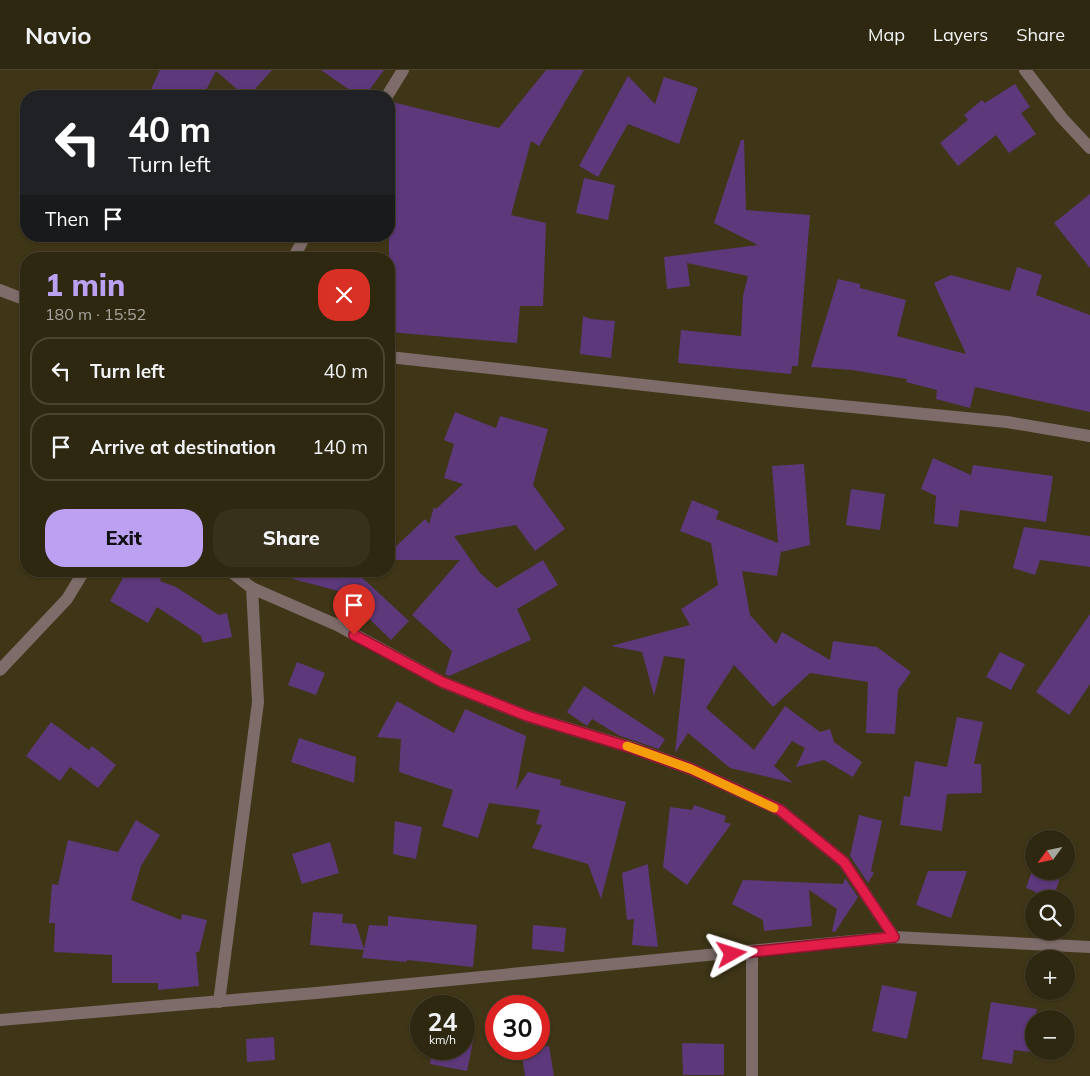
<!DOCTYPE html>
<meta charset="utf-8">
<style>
:root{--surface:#2f2811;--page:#37301a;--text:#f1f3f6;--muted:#a7a69f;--line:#4a4431;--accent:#bca0f2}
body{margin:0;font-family:Mulish,sans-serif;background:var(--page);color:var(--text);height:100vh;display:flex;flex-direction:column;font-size:19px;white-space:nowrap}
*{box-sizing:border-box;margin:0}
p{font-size:16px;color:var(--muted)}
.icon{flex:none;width:28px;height:28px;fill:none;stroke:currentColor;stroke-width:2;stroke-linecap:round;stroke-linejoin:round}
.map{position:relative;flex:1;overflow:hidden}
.drawer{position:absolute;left:20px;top:182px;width:375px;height:325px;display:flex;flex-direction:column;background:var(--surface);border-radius:20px;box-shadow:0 1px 4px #0004,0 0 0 1px var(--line)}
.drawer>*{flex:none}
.top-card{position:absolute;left:20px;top:20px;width:375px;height:152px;border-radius:20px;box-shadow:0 1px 4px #0004,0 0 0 1px var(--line);background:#202124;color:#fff;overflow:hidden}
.needle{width:32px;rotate:237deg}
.buttons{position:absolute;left:1025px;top:760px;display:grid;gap:10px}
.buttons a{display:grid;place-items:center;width:50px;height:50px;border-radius:50%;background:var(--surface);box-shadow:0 1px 4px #0004,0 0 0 1px var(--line);font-size:25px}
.speed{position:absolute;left:410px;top:925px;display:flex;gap:10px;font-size:25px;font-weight:700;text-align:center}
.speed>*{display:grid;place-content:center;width:65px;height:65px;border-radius:50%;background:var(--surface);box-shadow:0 1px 4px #0004,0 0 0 1px var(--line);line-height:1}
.speed small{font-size:12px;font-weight:400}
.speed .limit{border:8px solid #d22;background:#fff;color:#111}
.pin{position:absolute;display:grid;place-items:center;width:42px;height:42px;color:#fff;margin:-51px -21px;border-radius:50% 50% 50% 0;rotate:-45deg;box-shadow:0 0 5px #0007}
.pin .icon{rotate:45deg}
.me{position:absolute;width:55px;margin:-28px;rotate:84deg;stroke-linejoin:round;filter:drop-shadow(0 0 4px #0008)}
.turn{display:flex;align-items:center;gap:18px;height:105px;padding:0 25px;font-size:22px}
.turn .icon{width:65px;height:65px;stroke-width:2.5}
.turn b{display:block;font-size:35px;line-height:42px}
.then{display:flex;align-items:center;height:48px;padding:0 25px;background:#0003;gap:10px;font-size:19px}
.round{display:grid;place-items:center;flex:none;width:52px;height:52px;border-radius:20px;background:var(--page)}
.summary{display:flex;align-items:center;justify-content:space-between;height:85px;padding:0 25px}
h1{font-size:30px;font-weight:800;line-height:38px;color:var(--accent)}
.primary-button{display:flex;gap:10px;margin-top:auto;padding:10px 25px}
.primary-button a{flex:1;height:58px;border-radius:20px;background:var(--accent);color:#111;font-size:20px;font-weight:800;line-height:58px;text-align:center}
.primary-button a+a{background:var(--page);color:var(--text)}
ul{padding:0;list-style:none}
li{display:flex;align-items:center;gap:15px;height:68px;margin:0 10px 8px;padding:0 15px;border:2px solid var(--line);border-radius:20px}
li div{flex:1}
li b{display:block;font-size:19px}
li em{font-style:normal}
header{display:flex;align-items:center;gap:30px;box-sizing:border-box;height:70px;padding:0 25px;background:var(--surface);border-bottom:1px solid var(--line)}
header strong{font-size:24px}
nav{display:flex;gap:28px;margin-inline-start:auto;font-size:18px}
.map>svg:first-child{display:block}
</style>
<header>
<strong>Navio</strong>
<nav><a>Map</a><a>Layers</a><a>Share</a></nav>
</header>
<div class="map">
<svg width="1090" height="1006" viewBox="0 0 1090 1006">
<rect width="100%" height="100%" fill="#3f3617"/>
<path fill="#5d387b" d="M160,0H272L249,26H245L216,1L203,26H148Z
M321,0H384L365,26H358Z
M546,0H584L539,76L531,71L511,145L546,153L543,236H520L517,273L389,262V34L392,32L499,58Z
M628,6L655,34L664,7L698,18L679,74L628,54L598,107L579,96Z
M1015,14L1030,37L1021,43L1036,64L1009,83L996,65L958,96L940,73L968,50L964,45L982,30L985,33Z
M741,70H744L746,140L810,145L798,296H792L791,304L678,293L681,260L741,266L743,226L748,206L687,193L690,216L667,219L664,187L758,175L714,153Z
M584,108L615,115L608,150L576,143Z
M1090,124V198L1054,153Z
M1017,197L1042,205L1036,225L1090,245V342L975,317L970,338L936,329L937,320L906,312L907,309L852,300L811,297L838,209L860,214V218L906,230L897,266L966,284L934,213L951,205L1010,221Z
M583,246L591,249L615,251L611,288L580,284Z
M455,342L496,358L500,346L548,359L533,415L565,459L535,481L516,455L454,466L480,503L497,518L543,490L558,515L517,539L531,570L449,606L445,604L452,581L412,545L460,490H389V483L425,449L429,454L434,437L436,439L463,414L444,408L454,374L444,370Z
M933,388L971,405L973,395L1053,406L1046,452L960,440L958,457L934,454L936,426L921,419Z
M804,394L810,475L781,482L777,506L742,501L750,545L776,574L782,562L830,590L833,571L877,577L911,602L898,620L895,664L866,663L868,612L810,603L773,637L734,595L706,638L754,680L785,636L820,662L830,659L834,672L862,692L853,707L824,690L796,697L805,678L792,671L774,696L793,713L730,698L688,663L675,683L685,589L664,586L654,626L642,582L611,576L690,555L681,539L718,515L711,473L680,461L692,430L719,441L716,449L778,473L772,396Z
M851,419L885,424L880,460L846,455Z
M1024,457L1090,466V497L1040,490L1035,505L1013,498Z
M127,501H163L160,511L176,517L219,545L227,543L232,567L203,573L201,566L157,537L148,553L110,531Z
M294,501H355L409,551L391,570L342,522L293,509Z
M1090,544V614L1069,645L1036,622Z
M1000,582L1025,594L1011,620L986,607Z
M297,592L325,603L316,625L288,615Z
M584,616L665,669L659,679L620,666L592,649L587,656L567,642Z
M397,631L454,663L465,639L526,666L516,720L528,702L561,710L560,715L626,732L601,829L588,794L532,778L542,755L536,754L540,740L489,733L478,768L442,756L453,720L399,702L401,669L377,667Z
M957,647L983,652L974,694H981L982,723L947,724L942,761L900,755L904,726L910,727L915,691L947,697Z
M51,652L89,680L92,676L116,695L98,718L70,697L60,711L26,686Z
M299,668L356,687L354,713L291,692Z
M694,735L726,746L724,752L731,754L687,815L663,797L670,737L692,740Z
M859,745L882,751L871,801L874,803L868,813L850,786Z
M136,750L160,765L141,796L131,830L181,850L182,844L207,850L199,882H196L199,916L158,920V913H112V885L54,882L55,853H49L52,814L58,815L68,770L118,782Z
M395,751L422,757L416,789L393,784Z
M330,772L339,803L302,814L292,784Z
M648,794L649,806L658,877L632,875L634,849L627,850L622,803Z
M1034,795V801H1062L1054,826L1064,829H1034L1036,822L1026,818Z
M928,801H967L951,848L916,835Z
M845,808L858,827L835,862L832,861L837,839L809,820L812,856L764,861L763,850L732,834L743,810L843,814Z
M313,842L343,844L342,853L356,854L364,879L369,855L388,856V846L477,855L473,897L407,890V892L362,888L364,880L310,875Z
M533,855L566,858L564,882L532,879Z
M882,915L917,922L907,969L872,961Z
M991,932L1037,939L1035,949H1034L1030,982L1014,980L1012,994L982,989Z
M274,967L275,990L247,992L246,969Z
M464,969L473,971L467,1001L430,994L432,979H464Z
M682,973L724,974V1005H683Z
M549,976L554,1006H525L521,979H539V977Z"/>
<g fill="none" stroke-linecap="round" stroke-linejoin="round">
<path stroke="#7d6c69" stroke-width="12" d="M1025,0L1062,48L1090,78
M387,26L403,0
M293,189L305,166
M0,220L26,230
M389,287L780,330L1007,352L1090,366
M230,501L252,518L337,555L442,612L527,646L633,678L691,699L780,740L844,792L894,867
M0,600L67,529L84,501
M752,882V1006
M219,932L258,632L252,518
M0,950L316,923L894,867L1090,877"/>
</g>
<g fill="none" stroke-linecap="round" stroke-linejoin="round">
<g stroke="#92132f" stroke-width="12">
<path id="route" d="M354,565L442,612L527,646L632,678L691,699L780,740L844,792L894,867L732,884"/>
</g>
<use href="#route" stroke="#e11d48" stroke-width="9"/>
<path stroke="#f59e0b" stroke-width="9" d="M627,676L691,699L774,738"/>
</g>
</svg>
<div class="buttons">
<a><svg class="needle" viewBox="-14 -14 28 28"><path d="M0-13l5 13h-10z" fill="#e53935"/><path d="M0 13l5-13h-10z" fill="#a7a69f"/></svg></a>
<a><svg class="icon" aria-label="search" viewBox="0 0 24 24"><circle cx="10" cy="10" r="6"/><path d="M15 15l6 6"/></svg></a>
<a>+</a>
<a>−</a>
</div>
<div class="speed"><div>24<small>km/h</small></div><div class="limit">30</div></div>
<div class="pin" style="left:354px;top:565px;background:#d93025"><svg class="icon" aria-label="arrive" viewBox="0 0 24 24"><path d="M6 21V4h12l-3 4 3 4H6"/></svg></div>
<svg class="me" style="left:732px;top:884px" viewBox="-20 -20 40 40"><path d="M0-17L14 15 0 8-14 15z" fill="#e11d48" stroke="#fff" stroke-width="4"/></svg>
<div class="top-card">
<div class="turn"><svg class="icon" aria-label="left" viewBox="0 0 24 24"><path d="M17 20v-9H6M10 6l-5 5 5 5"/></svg><div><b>40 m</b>Turn left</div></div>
<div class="then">Then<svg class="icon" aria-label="arrive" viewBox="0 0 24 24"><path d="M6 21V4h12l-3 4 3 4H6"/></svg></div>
</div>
<section class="drawer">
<div class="summary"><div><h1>1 min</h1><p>180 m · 15:52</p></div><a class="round" style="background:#d93025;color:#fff"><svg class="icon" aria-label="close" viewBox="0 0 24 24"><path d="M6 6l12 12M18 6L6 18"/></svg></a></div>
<ul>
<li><svg class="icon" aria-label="left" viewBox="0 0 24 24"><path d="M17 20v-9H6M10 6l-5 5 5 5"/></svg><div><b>Turn left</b></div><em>40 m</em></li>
<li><svg class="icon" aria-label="arrive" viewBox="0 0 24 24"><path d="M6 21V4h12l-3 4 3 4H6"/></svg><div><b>Arrive at destination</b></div><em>140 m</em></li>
</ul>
<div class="primary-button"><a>Exit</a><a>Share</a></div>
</section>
</div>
